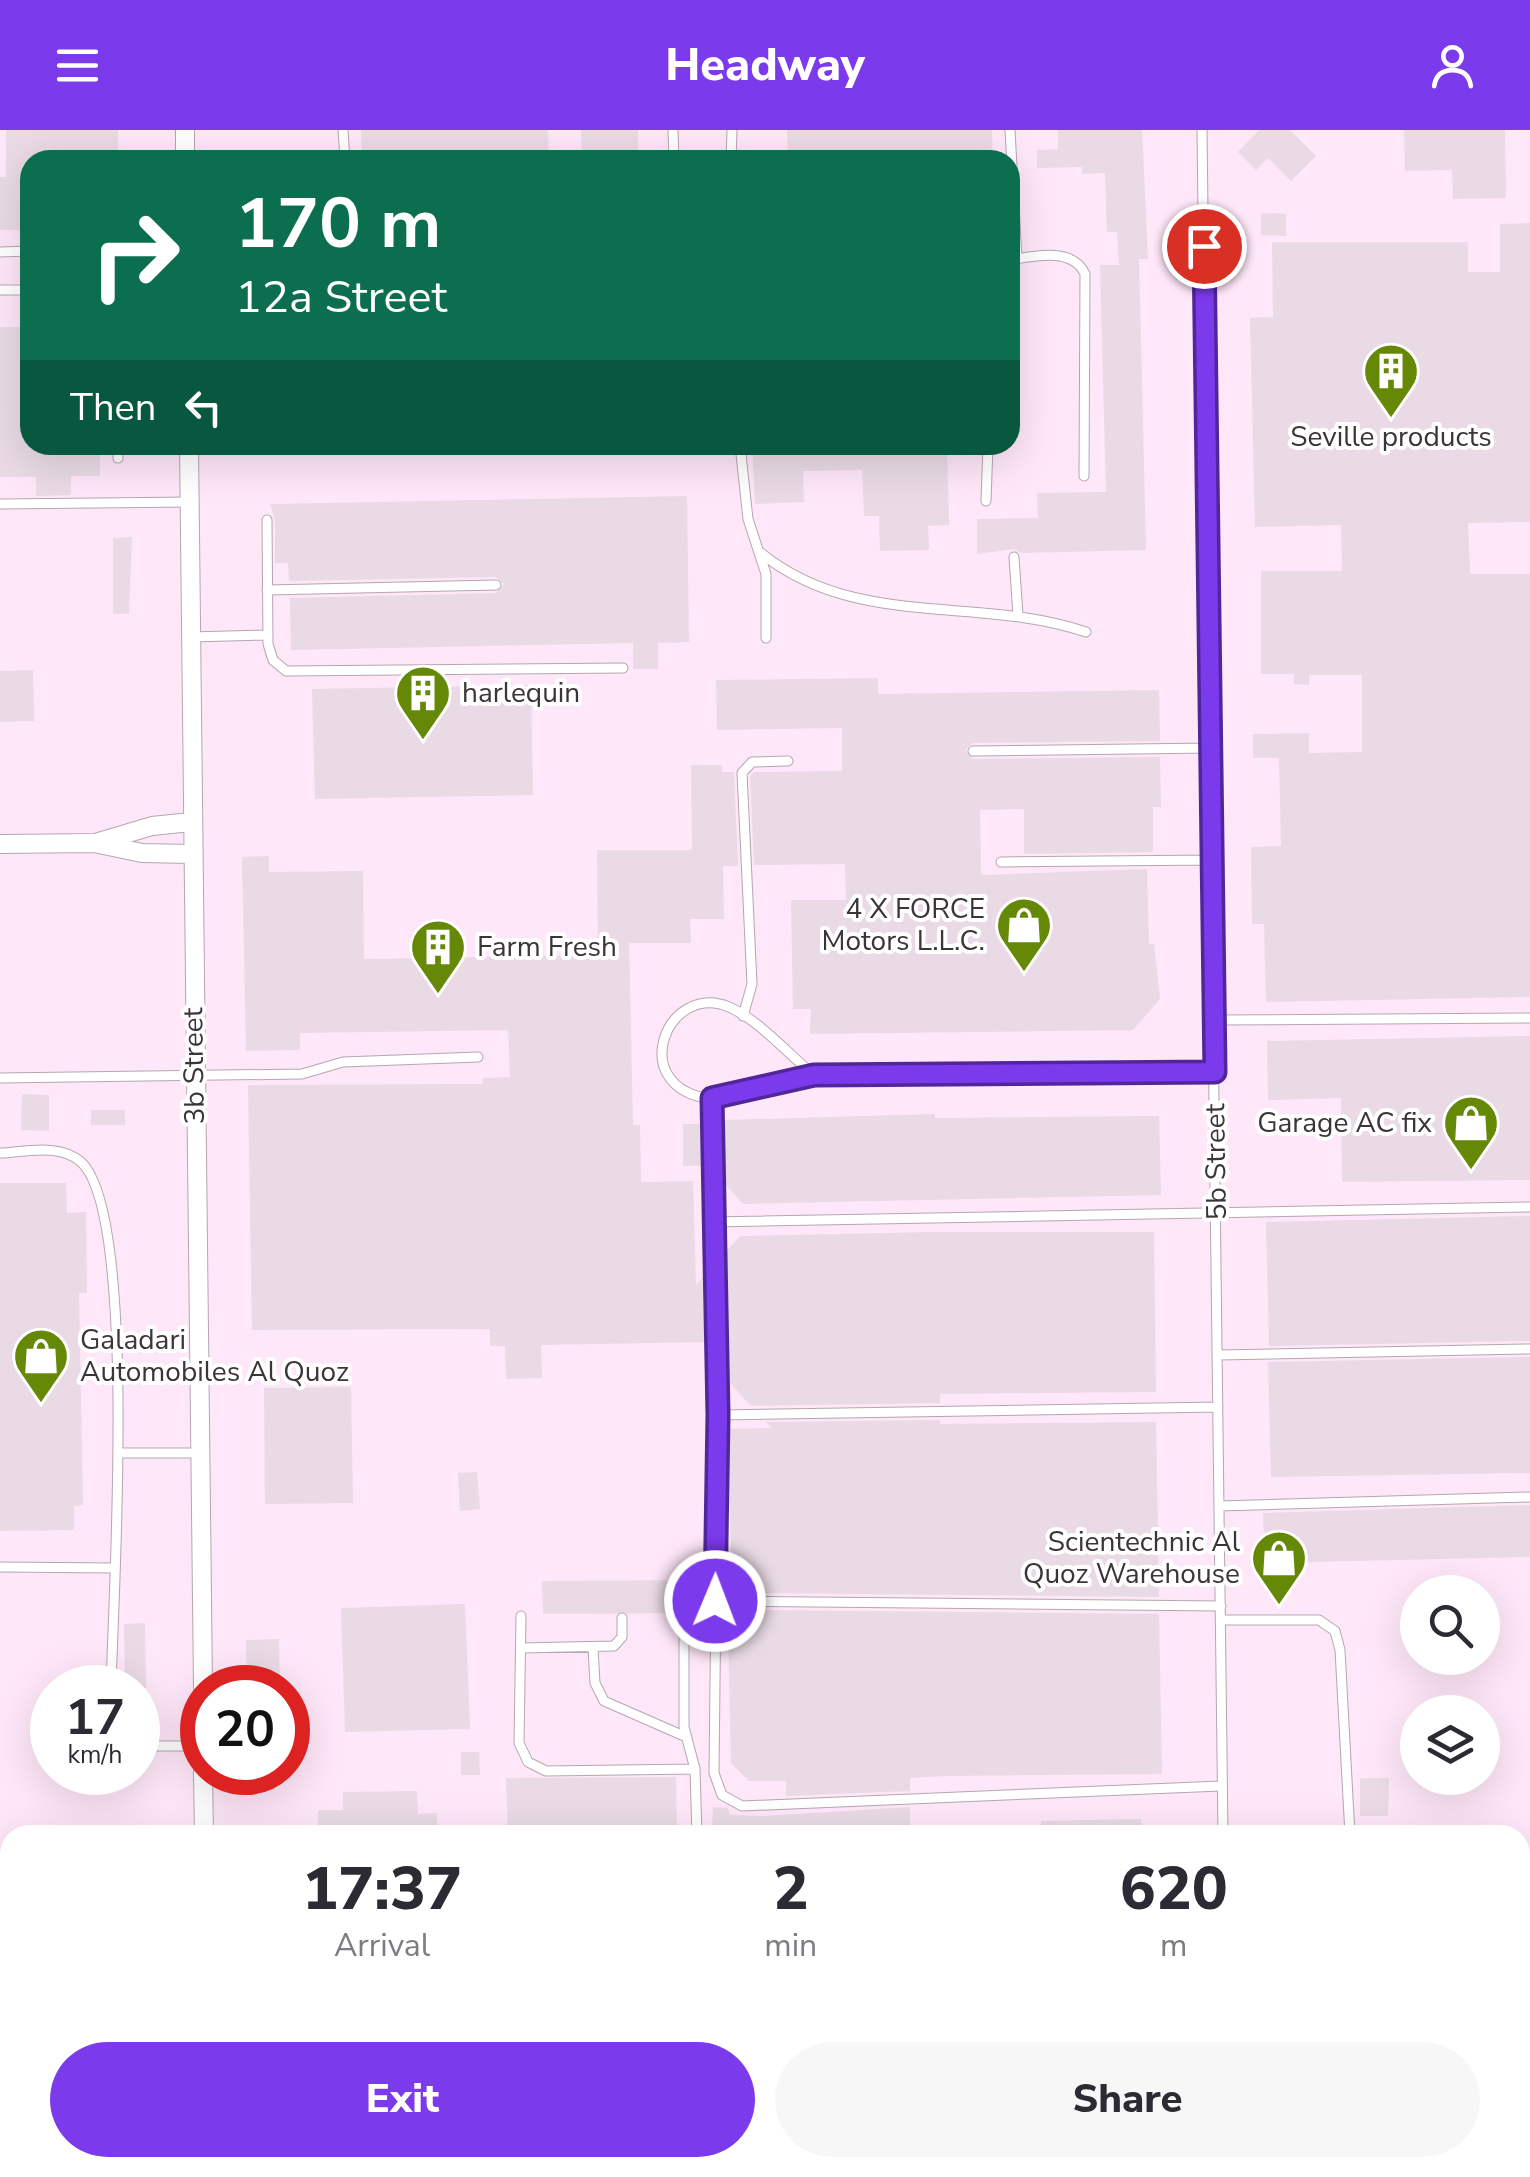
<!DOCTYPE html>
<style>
:root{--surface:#fff;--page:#f7f7f7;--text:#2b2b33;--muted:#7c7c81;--accent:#7c3aed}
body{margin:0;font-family:"Nunito Sans",sans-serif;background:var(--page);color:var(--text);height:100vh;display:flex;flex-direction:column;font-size:38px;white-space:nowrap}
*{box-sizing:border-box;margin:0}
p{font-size:32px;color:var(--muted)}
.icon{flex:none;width:55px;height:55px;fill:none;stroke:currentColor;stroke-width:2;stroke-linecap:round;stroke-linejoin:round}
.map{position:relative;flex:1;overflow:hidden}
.side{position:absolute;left:0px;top:1695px;width:1530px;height:352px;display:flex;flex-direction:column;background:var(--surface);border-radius:30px 30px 0 0;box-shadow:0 10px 40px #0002}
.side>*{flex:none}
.banner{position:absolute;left:20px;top:20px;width:1000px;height:305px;border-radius:30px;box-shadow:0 10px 40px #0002;background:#0b6e4f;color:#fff;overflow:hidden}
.buttons{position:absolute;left:1400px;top:1445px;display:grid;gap:20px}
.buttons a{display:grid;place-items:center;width:100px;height:100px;border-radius:50%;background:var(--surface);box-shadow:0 10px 40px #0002;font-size:50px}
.speed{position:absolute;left:30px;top:1535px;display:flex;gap:20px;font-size:50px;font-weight:700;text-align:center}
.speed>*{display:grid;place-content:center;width:130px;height:130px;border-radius:50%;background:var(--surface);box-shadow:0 10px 40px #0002;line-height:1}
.speed small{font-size:25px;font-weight:400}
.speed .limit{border:15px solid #d22;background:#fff;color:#111}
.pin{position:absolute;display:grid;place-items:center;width:85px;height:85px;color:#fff;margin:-42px;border:5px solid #fff;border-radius:50%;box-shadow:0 2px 10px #0007}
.me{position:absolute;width:110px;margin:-55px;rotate:1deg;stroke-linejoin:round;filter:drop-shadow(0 0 8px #0008)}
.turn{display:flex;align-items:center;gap:35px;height:210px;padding:0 50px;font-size:45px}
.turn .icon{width:130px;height:130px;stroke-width:2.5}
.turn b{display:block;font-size:70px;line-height:85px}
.then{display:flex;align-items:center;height:95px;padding:0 50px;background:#0003;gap:20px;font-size:38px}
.eta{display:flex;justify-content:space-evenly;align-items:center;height:170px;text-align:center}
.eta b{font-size:60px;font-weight:800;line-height:70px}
.button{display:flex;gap:20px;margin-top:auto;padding:20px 50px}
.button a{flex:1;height:115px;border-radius:60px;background:var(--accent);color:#fff;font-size:40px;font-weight:800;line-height:115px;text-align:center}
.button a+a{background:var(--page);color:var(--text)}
header{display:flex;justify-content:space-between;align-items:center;height:130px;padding:0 50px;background:var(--accent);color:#fff;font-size:45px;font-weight:800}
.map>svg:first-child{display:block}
</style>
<header><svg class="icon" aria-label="menu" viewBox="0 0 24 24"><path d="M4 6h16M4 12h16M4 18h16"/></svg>Headway<svg class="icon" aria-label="person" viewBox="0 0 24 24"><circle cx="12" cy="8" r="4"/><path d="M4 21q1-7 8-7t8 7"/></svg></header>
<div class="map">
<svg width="1530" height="2047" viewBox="0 0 1530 2047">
<rect width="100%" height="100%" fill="#fdf7fc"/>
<path fill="#fee7f8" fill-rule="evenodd" d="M0,0H1530V2047H0ZM30,30H1010V315H30ZM1418,1462H1482V1528H1418ZM52,1558H138V1642H52ZM202,1558H288V1642H202ZM1418,1582H1482V1648H1418ZM10,1705H1520V2038H10Z"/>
<path fill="#e9dae5" d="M6,0H118V30H30V100H0V47H6Z
M361,0H548L549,30H362Z
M581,0H638V30H582Z
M787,0H992L993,30H788Z
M1058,0H1142L1148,129H1139L1146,420L1021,423L1014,419L977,424V389L1038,388L1037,363L1106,362L1100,135H1119L1117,102H1107L1105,43L1082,44V37L1037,38V20L1058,19Z
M1259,0H1290L1316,26L1291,51L1268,28L1256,40L1238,22Z
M1404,0H1505L1506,68L1453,69L1452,40L1405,41Z
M1261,83L1286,84V106L1261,105Z
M1530,93V392L1468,393L1470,444H1530V867L1266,872L1264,794H1252L1251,717L1281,716L1279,628H1253V604L1309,603V623L1362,622V545H1309V555L1294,554V544H1261V441H1342L1341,395L1255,397L1250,188L1273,187L1272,112H1468V142H1500V94Z
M0,197H30V315H100V346H71V365L36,366V347H0Z
M752,315H947L949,395L928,396L929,420L880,421L879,386H864L862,340L803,341L804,372L755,374Z
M687,366L689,512L658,513V539H633V513L291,520L290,468L496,463L504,454L496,447L289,451L288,433H275V390L270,374Z
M132,407L129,484H113V408Z
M33,540L34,591L0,592V541Z
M878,548V564L1159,560L1160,611L973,613L965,620L973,629L1160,627L1161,677H1153V722L1024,724V679L980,680L981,745L1147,739L1149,814H1154L1160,869L1133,900L810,904L811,879H793L791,770H846L845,734L754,735L750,646L754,642L842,641V598L717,600L716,550Z
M531,555L533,665L315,669L312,559Z
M691,635H722V642H734L738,736H723L724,789H690L691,813H629L633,995H640L641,1052L693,1051L696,1155L707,1142L708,1212L541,1215L542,1248L506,1249L505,1216H490V1199L252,1200L248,955L483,954V948L510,947L508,900L300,903V920L246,921L242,727L269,726V742L363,741L364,829L598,825L597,720H692Z
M1530,906V1050L1342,1052L1341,968L1268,970L1267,911Z
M22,964L49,965V1001L21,1000Z
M91,980H125V995H91Z
M935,984V988L1159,986L1161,1065L743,1074L726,1055L725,1036H721L720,994L724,990Z
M683,994H703L704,1036H683Z
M0,1053H66L67,1083L86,1082L87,1163H79L83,1375L74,1376V1400L0,1401Z
M1530,1086V1211L1269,1216L1266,1092Z
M935,1102H1154L1156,1262L940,1264V1273L751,1276L727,1250L723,1125L740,1106Z
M1530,1227V1343L1271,1347L1268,1232Z
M351,1257L353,1373L265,1374L264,1258Z
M940,1290V1294L1156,1292L1159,1467L751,1463L732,1444L727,1299L772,1298L766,1292Z
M477,1342L480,1379L460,1381L458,1343Z
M1530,1375V1427L1265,1433L1263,1383Z
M704,1450V1483L543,1484L542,1451Z
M465,1474L470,1599L345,1602L341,1478Z
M759,1480L1159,1484L1162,1644L945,1646L910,1648V1661L786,1666V1651H749L731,1633L728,1504Z
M145,1493L146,1558H125L124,1494Z
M279,1509L280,1558H247L246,1510Z
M461,1622H479L480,1645H461Z
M676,1647L677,1705H508L506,1648Z
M1360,1648H1389L1388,1686H1360Z
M417,1661L418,1684L437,1683V1705H318V1680H343V1662Z
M713,1677L728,1678L730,1685L765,1686L910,1677V1696L874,1695V1705L712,1700Z
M1130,1689H1141V1705H1041V1691Z"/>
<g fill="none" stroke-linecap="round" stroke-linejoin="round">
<g stroke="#b5a6b1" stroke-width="11">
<path id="service" d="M343,0L345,30
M673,0L674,30
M1010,0L1017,129
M1202,0L1223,1705
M731,30L732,0
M0,122L30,121
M1010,130C1034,126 1073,117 1085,144L1084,346
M0,160H30
M118,315V328
M740,315L748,389L766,444V508
M986,371L988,315
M0,374L190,372
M267,390L268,514L273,530L286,541L623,538
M761,423C856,500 977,465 1086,502
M1014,427L1018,485
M267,460L496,455
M190,507L268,505
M973,621L1211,618
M1001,732L1212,730
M743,886L752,854L742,643L752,632L788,631
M1215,890L1530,888
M814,945C788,924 759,890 729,877C666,851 625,958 711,969L814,945L1215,943
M0,948L302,944L343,932L478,927
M711,969L718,1285L714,1643L722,1665L742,1676L1221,1656
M0,1023C25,1022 60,1013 81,1032C138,1084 113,1468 111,1558
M714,1092L1530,1077
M1218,1225L1530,1219
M718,1285L1218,1277
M119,1323H200
M1219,1376L1530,1367
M0,1437L114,1438
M715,1471L1221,1476
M521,1486L519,1613L528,1632L546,1641L695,1639
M1221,1490H1319L1335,1501L1340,1520L1350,1705
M684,1493V1597L695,1639L697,1705
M521,1518L614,1516L622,1507V1488
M593,1518L595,1553L604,1571L684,1606
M138,1616H202
M1520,1867H1530
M186,2038V2047
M598,2038L599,2047
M1495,2038V2047"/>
</g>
<g stroke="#b5a6b1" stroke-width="20">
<path id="minor" d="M185,0V30
M189,315L203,1558
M95,713L152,696L191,692
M0,714L94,713L142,723L192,724
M203,1642L204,1705
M775,2047L778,2038"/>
</g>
<g stroke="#b5a6b1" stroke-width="28">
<path id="secondary" d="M1520,1930H1530
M0,1947H10
M1520,1964H1530
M0,1988H10"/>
</g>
<path stroke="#aba5aa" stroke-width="4" stroke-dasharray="2.5 8" stroke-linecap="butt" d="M272,2038V2047"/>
<use href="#service" stroke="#fff" stroke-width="9"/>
<use href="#minor" stroke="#fff" stroke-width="18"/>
<use href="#secondary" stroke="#fff" stroke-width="25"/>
</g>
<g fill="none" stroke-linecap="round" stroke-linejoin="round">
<g stroke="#51269a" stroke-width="25">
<path id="route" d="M715,1471L718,1285L712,968L814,945L1215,942L1204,116"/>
</g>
<use href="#route" stroke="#7c3aed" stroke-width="18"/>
</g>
<defs>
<g id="building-pin" transform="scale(2.875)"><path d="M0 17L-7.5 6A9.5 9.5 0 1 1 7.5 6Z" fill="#668807" stroke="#fff"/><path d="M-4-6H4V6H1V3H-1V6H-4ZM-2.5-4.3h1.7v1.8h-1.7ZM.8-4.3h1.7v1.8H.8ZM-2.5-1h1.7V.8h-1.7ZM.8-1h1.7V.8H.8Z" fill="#fff"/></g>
<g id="shop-pin" transform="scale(2.875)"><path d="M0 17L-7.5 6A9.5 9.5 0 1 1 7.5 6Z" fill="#668807" stroke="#fff"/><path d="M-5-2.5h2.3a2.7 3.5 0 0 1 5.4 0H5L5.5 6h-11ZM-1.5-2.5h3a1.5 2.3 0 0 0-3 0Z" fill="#fff"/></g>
</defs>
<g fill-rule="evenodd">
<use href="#building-pin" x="1391" y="241"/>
<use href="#building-pin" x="423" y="563"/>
<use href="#shop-pin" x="1024" y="795"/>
<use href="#building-pin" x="438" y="817"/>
<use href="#shop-pin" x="1471" y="993"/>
<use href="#shop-pin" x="41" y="1226"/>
<use href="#shop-pin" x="1279" y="1428"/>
</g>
<g text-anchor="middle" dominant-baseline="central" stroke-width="8" stroke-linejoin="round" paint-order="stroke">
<g font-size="28" fill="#3b353a" stroke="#fff" text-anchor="start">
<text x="1391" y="307" text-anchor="middle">Seville products</text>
<text x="462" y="563">harlequin</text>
<text x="985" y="779" text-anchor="end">4 X FORCE<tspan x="985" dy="32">Motors L.L.C.</tspan></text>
<text x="477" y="817">Farm Fresh</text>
<text x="1432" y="993" text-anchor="end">Garage AC fix</text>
<text x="80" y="1210">Galadari<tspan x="80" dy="32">Automobiles Al Quoz</tspan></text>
<text x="1240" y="1412" text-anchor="end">Scientechnic Al<tspan x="1240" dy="32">Quoz Warehouse</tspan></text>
</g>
<g font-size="28" fill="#3b353a" stroke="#fff">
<text transform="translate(194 936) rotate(-91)">3b Street</text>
<text transform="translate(1216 1032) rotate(-91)">5b Street</text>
</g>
</g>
</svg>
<div class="buttons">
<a><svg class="icon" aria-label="search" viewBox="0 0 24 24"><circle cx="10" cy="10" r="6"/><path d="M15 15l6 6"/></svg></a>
<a><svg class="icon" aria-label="layers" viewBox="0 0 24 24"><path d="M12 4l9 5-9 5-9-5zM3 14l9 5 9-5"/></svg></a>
</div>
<div class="speed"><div>17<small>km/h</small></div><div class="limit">20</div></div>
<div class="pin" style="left:1204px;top:116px;background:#d93025"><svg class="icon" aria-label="arrive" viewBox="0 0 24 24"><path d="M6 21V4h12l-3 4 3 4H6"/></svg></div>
<svg class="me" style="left:715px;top:1471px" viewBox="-20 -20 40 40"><circle r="17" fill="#7c3aed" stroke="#fff" stroke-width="3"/><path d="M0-11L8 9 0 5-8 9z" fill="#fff"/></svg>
<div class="banner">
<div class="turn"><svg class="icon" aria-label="right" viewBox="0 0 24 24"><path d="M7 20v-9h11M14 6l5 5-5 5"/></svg><div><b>170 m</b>12a Street</div></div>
<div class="then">Then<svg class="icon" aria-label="left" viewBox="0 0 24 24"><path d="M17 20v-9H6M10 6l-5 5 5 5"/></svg></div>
</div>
<section class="side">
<div class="eta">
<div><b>17:37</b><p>Arrival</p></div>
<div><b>2</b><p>min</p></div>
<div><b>620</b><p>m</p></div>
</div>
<div class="button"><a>Exit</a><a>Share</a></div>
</section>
</div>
